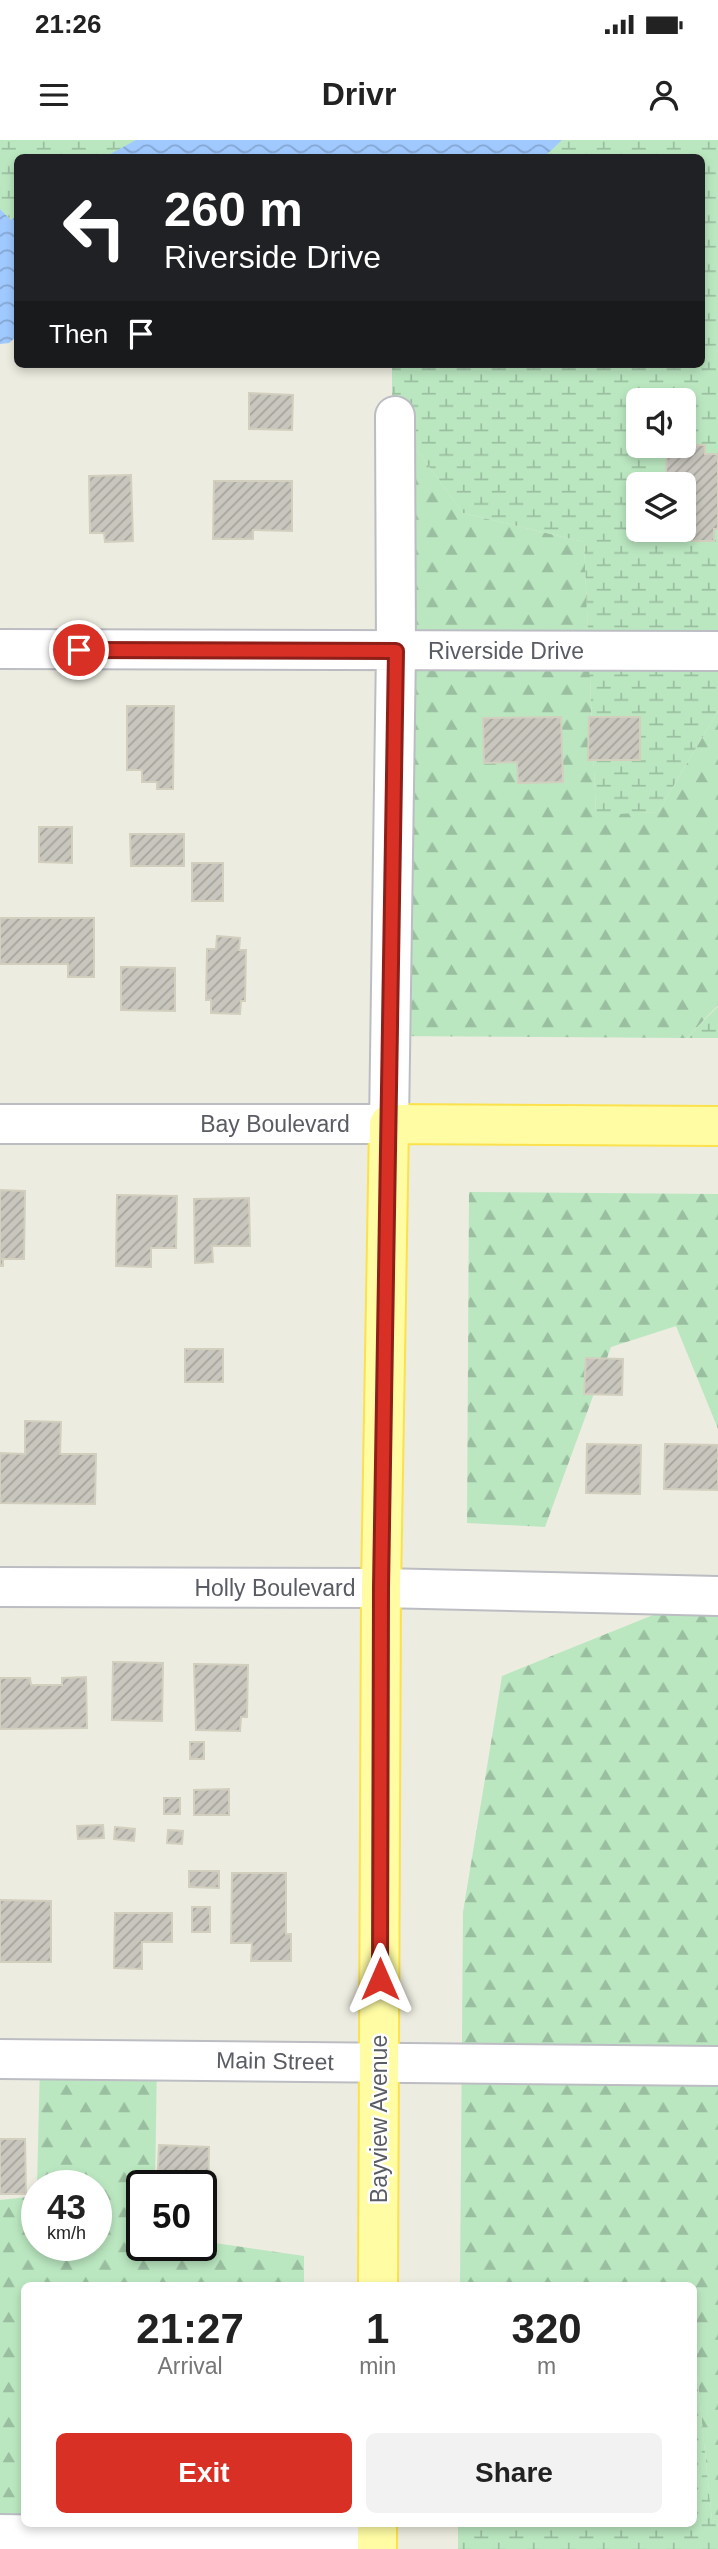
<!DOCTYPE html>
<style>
:root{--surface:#fff;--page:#f2f2f2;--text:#222;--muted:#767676;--accent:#d93025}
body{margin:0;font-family:Arial,sans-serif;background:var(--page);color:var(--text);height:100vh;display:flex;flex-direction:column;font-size:26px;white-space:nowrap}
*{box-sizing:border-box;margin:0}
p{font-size:23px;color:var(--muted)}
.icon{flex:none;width:38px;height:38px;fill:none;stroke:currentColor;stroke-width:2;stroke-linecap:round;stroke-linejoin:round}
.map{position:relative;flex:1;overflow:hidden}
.details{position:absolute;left:21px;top:2142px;width:676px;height:245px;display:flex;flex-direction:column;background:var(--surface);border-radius:10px;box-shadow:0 4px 10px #0003}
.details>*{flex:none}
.guide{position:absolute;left:14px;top:14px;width:691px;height:214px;border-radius:10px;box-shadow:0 4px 10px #0003;background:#202124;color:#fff;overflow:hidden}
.tools{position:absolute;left:626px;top:248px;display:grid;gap:14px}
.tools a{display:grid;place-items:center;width:70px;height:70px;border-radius:10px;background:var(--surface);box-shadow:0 4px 10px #0003;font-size:35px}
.speed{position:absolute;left:21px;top:2030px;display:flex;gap:14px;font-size:35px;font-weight:700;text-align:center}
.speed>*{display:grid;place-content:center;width:91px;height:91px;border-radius:50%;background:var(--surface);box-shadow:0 4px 10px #0003;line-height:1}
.speed small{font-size:18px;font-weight:400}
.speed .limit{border:4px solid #111;border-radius:10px;background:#fff;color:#111}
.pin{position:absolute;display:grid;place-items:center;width:60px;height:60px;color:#fff;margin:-30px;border:4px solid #fff;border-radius:50%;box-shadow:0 2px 7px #0007}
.me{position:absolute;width:77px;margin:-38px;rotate:0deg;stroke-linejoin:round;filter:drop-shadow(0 0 5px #0008)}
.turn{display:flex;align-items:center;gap:24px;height:147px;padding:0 35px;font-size:32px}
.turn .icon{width:91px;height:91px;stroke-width:2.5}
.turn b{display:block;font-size:49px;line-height:60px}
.then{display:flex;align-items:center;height:66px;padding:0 35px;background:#0003;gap:14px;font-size:26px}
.eta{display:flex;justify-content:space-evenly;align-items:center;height:119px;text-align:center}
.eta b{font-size:42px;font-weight:800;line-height:49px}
.primary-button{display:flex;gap:14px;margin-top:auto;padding:14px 35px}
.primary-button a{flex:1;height:80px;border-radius:10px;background:var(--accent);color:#fff;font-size:28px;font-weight:800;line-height:80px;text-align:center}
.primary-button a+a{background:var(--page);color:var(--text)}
.status{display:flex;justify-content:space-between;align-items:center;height:49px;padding:0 35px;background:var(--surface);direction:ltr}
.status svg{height:19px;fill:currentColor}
header{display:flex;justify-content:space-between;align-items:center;height:91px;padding:0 35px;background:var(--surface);font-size:32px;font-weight:800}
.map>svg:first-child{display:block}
</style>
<div class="status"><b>21:26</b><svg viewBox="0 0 49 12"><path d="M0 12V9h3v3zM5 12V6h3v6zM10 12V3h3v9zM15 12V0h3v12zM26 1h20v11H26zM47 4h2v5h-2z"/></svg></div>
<header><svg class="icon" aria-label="menu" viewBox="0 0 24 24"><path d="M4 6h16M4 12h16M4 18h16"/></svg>Drivr<svg class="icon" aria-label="person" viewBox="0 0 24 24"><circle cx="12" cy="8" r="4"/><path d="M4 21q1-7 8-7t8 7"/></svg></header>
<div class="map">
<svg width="718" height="2409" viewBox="0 0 718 2409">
<defs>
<pattern id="forest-firs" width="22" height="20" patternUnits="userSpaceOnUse" patternTransform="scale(1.75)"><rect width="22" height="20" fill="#bae7c0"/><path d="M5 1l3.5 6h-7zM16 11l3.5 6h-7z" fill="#9abea0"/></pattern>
<pattern id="wetland-marsh" width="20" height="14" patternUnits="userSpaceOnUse" patternTransform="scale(1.75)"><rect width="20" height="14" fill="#bae7c0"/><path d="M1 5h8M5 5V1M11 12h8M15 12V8" fill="none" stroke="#9abea0"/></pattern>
<pattern id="water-waves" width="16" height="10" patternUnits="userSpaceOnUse" patternTransform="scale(1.75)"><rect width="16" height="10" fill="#9fc9ff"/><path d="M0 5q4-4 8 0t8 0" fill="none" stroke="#85a6d2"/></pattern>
<pattern id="building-hatch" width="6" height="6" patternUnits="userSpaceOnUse" patternTransform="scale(1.75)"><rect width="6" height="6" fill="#c8c6bd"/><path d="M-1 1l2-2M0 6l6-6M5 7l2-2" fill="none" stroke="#a5a49d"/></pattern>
</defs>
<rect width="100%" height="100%" fill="#edece0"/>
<path fill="url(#forest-firs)" d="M392,276L463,373L584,402L596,674L658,672L718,571V865L687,898L387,896Z
M469,1052L718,1054V1289L676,1186L611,1207L545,1387L467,1383Z
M668,1469L718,1471V2379L712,2380L693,2196V2146H460L463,1772L502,1536Z
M157,1920L155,2046H142V2105H201V2101L304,2116V2145L24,2146V2384L0,2409V2060L37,2056V2105H96V2046H37L40,1922Z"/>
<path fill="url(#wetland-marsh)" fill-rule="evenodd" d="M0,0H718V571L658,672L596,675L584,402L463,373L392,276V224H702V18H18L17,86L0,69ZM639,261H684V306H639ZM639,345H684V390H639Z
M718,866V898H687Z
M693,2196L712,2380L718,2379V2409H458V2384H693Z"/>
<path fill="url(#water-waves)" d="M136,0H562L543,18L105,17Z
M0,69L11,80L18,75L17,196L9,203L0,204Z"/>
<path fill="url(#building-hatch)" stroke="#d2cfbe" stroke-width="2" d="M249,253L293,255L292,290L249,289Z
M684,305H705V314H718V389H714V401H692V396L676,391L684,390V345H672V336H666L667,309H679Z
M131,335L133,401L105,402L104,393H90L89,336Z
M214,341H292V391L253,390V399H213Z
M127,566H174L173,649H157V642H142V630H127Z
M561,577L563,642L518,643L517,622L484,623L483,578Z
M589,577H640V620H588Z
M39,687H72V723L39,722Z
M130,694H184V726H131Z
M192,723H223V761H192Z
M0,778H94V837H68V824H0Z
M217,796L240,798L239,810H246L245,861H241L240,874L211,873V860H206L207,809H216Z
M121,827L175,828V871L121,870Z
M0,1050L25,1051L24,1119H3V1126H0Z
M117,1055L177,1056L176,1108H151V1127L116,1126Z
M249,1058L250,1106H212L213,1122L195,1123L194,1059Z
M185,1209H223V1242H185Z
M586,1218L623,1219L622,1255L584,1254Z
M25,1281L61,1282L60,1314H96L95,1364L0,1363V1313L25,1314Z
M587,1304L641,1305L640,1354L586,1353Z
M665,1304L718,1305V1350L664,1349Z
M113,1522L163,1523L162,1581L112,1580Z
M194,1524L248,1525L247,1577H241L240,1591L196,1590Z
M86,1537L87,1588L0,1589V1538H30L31,1545H62V1538Z
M190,1602H204V1619H190Z
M229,1649V1675H194V1650Z
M164,1658H180V1674H164Z
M103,1685L104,1698L78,1699L77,1686Z
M115,1687L135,1689L134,1701L114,1699Z
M168,1690L183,1691L182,1704L167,1703Z
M189,1731H219V1748L189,1747Z
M232,1733H286V1794H291V1821H251L252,1803H231Z
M0,1760L51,1761V1822H0Z
M192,1767H210V1792H192Z
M115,1773H172V1802H142V1829L114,1828Z
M0,1999H25L26,2054H0Z
M159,2005L209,2007L208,2058H201V2046H157Z"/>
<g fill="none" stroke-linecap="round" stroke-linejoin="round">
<g stroke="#bbbdc3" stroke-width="42">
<path id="minor" d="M0,509L718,511
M0,984H389L396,511L395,276
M0,1447L381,1448L718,1456
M0,1919L718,1926
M0,2394L377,2400"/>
</g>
<g stroke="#fbe14b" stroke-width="42">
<path id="major" d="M378,2146L381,1448L389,984L718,986
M377,2409V2384"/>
</g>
<use href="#minor" stroke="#fff" stroke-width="38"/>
<use href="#major" stroke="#fffca4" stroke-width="38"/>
</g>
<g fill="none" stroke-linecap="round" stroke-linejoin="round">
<g stroke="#8d1f18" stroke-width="18">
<path id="route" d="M79,510L396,511L381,1448L380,1839"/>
</g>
<use href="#route" stroke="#d93025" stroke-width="12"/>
</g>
<g text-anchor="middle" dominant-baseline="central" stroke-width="5" stroke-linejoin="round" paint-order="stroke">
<g font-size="23" fill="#595c63" stroke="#fff">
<text x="506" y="511">Riverside Drive</text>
<text x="275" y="984">Bay Boulevard</text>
<text x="275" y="1448">Holly Boulevard</text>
<text transform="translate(275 1921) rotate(1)">Main Street</text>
<text transform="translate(379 1979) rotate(-90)">Bayview Avenue</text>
</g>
</g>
</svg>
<div class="tools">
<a><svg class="icon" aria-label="sound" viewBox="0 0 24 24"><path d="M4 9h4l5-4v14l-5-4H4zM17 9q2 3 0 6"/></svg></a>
<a><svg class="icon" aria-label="layers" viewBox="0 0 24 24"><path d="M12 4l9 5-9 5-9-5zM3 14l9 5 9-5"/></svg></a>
</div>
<div class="speed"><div>43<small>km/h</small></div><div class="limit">50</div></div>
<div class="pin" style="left:79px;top:510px;background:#d93025"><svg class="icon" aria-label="arrive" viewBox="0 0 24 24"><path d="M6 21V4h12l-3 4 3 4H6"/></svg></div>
<svg class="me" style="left:380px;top:1839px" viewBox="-20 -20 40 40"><path d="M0-17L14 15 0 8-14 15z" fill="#d93025" stroke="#fff" stroke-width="4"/></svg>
<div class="guide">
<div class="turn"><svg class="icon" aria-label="left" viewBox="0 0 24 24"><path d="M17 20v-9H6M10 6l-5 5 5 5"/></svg><div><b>260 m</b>Riverside Drive</div></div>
<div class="then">Then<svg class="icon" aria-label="arrive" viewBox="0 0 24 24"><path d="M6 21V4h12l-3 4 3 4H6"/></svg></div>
</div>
<section class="details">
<div class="eta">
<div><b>21:27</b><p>Arrival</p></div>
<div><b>1</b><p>min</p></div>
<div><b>320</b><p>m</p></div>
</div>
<div class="primary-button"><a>Exit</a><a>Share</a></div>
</section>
</div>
